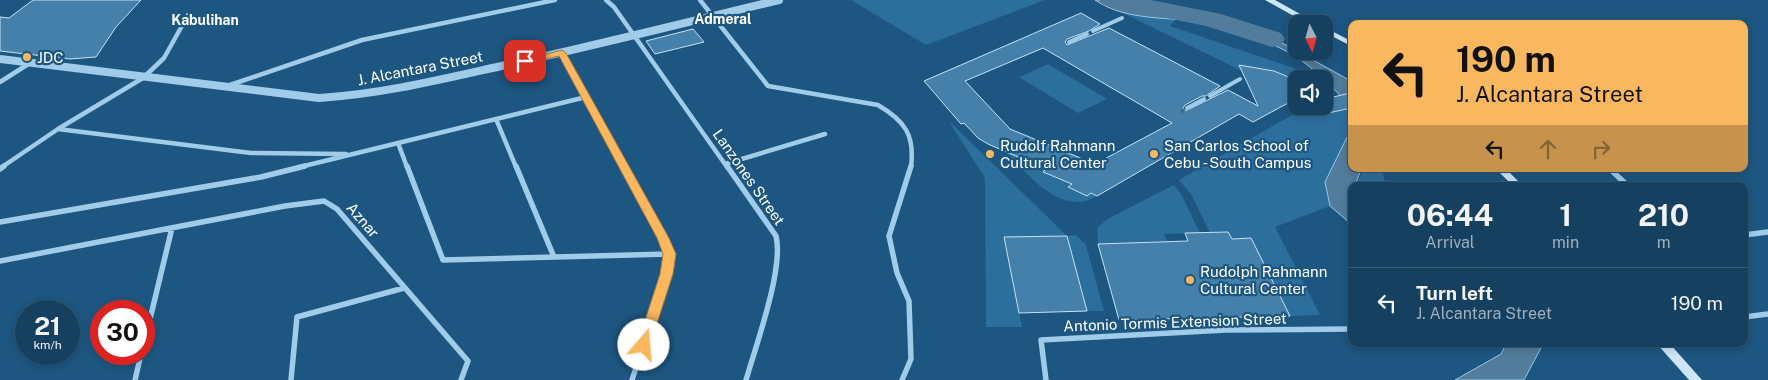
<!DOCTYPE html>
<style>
:root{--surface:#164060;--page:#234b69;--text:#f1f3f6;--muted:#9eafbd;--line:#355975}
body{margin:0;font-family:"Public Sans",sans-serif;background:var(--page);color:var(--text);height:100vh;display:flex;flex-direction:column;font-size:19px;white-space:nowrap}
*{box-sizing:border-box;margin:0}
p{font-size:16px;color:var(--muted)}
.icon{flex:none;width:28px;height:28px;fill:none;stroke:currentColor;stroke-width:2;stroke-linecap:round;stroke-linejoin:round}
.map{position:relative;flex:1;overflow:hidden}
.sheet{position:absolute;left:1348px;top:182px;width:400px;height:165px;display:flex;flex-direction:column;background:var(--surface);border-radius:10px;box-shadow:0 2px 8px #0003,0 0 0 1px var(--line)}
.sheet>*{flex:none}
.guide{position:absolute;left:1348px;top:20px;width:400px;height:152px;border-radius:10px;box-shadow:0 2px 8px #0003,0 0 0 1px var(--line);background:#f9b75f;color:#111;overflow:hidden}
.needle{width:32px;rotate:174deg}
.controls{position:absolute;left:1288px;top:15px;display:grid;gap:10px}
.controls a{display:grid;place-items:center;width:45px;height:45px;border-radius:10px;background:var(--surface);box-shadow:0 2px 8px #0003,0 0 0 1px var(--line);font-size:25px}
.speed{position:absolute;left:15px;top:300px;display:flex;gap:10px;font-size:25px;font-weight:700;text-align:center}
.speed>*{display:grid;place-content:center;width:65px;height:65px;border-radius:50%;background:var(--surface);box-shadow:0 2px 8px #0003,0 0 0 1px var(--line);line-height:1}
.speed small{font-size:12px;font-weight:400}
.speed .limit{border:8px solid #d22;background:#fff;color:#111}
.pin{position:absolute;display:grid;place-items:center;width:42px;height:42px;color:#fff;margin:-21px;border-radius:10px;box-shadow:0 2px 8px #0006}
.me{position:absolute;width:55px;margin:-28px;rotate:18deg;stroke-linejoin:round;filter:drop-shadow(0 0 4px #0008)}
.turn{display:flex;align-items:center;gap:18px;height:105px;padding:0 25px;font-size:22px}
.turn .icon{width:65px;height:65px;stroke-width:2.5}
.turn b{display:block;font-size:35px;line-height:42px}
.lanes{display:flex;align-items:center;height:48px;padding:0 25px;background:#0003;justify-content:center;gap:25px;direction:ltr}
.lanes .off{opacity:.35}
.eta{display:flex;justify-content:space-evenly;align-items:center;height:85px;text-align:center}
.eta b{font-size:30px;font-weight:700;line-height:35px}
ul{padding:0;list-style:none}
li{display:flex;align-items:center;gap:15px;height:70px;padding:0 25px;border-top:1px solid var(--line)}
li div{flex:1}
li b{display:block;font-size:19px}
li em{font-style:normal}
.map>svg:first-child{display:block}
</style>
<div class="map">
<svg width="1768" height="380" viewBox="0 0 1768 380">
<rect width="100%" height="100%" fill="#1d5680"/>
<path fill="#2c6f9d" d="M851,0H1045L926,45Z
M1121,12L1175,20L1170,26L1308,73L1314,79L1296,80L1274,71L1240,66L1242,71Z
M1048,64L1107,99L1078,113L1019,77Z
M1351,108V129L1325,182L1330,206L1275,227L1320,315L1290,316L1251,239H1232L1228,232L1210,233L1191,194L1179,180L1292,115L1316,109L1322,114Z
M948,120L1067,236L1076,235L1086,245L1104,311H1087L1067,236L1004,238L1022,327H986L985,178Z
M1004,151L1046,169L1044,172L1072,184L1068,188L1087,196L1091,193L1097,196C1060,218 1029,174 1004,151Z
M1363,169H1382L1386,186H1356Z
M1174,185L1181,194L1200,233L1164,234L1167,241L1098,244L1097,228L1109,218Z"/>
<path fill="#527c9b" stroke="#94c9eb" d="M1095,0H1129L1139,5L1207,18L1275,39L1351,81V108C1339,93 1313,67 1296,57C1271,41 1236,29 1207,23C1170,16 1127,22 1095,0Z
M1351,129V169H1361L1355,186H1351V224L1330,206L1325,182Z
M1506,344H1543L1524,380H1455L1501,354Z"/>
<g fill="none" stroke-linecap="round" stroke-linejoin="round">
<path fill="#527c9b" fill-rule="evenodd" d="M1100,0H1151L1221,14L1281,33L1285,39L1281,45L1272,47L1206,26L1103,5Z"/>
</g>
<path fill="#4580aa" stroke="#c5e3f7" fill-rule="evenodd" d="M33,0H141L116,27L96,57L70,59L0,51V17L9,18Z
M1081,13L1100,24L1089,31L1067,39L1065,42L1067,45L1109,28L1220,86L1206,96H1202L1185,105L1183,108L1185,111L1228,90L1258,106L1239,65L1274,71L1296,80V103L1290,102L1253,122L1239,114L1097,196L1091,193L1087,196L1068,187L1072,184L1043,172L1046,169L988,144L978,138L964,123L961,124L924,81ZM1043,48L1172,123L1095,164L1010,129L965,81Z
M693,29L704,42L655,54L646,41Z
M1351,93V108L1324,114V99Z
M1228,232L1232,239L1251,238L1290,316L1119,320L1098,244L1188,241L1185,233Z
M1067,236L1087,311L1019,313L1004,237Z"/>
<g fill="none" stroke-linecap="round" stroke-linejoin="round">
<path stroke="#3f6f93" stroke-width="4" stroke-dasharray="4 2" stroke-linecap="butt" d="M1181,112L1187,108"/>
<path stroke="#a1cce9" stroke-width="4" d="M1093,31L1122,18
M1069,42L1087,34
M1210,96L1240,79
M1187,108L1204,99"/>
<path stroke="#a1cce9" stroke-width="4.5" d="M606,0L614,7L727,167
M700,0L768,86L878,105C905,121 915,135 911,167
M562,53L624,167
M0,82L30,63
M227,86L362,40L555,0
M496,119L516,167
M58,129L251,153L346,154
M398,143L407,167
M725,164L825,134
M2,167L58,129L143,78L164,58L188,15
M300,167L586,97"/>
<path stroke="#a1cce9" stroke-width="5.5" d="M407,166L443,260L669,254
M516,166L554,257
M624,166L663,238L669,254L666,274L632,380
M727,166L776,236C784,269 756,345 746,380
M0,169L4,166
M1610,169L1628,186
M0,222L261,177L305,166
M1744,235L1768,232
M0,261L285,206L324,201L337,209L468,361L461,380
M1744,317L1768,314
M144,344L172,228
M135,380L141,354
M291,380L297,317L404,288
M902,380L911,359L909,301L897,273L889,236L911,166
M1046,380L1041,340L1226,330L1351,329"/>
<path stroke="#a1cce9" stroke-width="8" d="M0,59L319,98C383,94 443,79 506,65C597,45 688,22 779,0"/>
<path fill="#cce5f7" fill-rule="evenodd" d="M1265,0H1275L1318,24H1308Z
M1324,27L1351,41V46L1324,32Z
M1496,169H1506L1523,186H1513Z
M1657,344H1670L1702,380H1689Z"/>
</g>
<path fill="#f9b75f" stroke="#a2773e" d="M562,50L566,53L669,238L676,254L673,274L650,345L644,350L637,345L660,274L663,254L657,238L559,56L525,64L520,61Z"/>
<g fill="#f9b75f" stroke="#1d5680" stroke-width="2">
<circle cx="27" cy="57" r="5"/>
<circle cx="990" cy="154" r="5"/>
<circle cx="1154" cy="154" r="5"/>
<circle cx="1190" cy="280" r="5"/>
</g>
<g text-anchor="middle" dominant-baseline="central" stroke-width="4.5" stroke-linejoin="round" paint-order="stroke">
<g font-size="14" font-weight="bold" fill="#fff" stroke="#1d5680">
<text x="723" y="19">Admeral</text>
<text x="205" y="20">Kabulihan</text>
</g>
<g font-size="15" fill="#fff" stroke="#1d5680" text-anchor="start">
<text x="37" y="57">JDC</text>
<text x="1000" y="145">Rudolf Rahmann<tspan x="1000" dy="17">Cultural Center</tspan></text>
<text x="1164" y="145">San Carlos School of<tspan x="1164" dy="17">Cebu - South Campus</tspan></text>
<text x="1200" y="271">Rudolph Rahmann<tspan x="1200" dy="17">Cultural Center</tspan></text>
</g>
<g font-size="15" fill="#fff" stroke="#1d5680">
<text transform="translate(420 68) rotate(-11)">J. Alcantara Street</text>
<text transform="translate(749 177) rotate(55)">Lanzones Street</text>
<text transform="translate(363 220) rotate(49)">Aznar</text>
<text transform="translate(1175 322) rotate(-2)">Antonio Tormis Extension Street</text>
</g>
</g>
</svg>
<div class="controls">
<a><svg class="needle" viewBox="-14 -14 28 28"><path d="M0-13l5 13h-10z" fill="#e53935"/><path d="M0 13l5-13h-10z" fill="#9eafbd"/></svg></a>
<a><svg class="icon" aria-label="sound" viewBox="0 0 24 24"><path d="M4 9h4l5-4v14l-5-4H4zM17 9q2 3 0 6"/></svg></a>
</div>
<div class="speed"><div>21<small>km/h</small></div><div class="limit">30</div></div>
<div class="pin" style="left:525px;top:61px;background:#d93025"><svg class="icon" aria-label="arrive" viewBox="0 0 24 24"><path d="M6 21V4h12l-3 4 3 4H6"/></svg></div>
<svg class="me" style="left:644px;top:345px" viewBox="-20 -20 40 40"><circle r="19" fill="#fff"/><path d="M0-13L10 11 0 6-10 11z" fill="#f9b75f"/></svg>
<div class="guide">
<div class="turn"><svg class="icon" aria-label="left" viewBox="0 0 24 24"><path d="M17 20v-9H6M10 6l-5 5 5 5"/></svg><div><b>190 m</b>J. Alcantara Street</div></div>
<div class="lanes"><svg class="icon" aria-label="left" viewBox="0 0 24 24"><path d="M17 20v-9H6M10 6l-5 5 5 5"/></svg><svg class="icon off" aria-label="ahead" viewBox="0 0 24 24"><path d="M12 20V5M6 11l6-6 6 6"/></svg><svg class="icon off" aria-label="right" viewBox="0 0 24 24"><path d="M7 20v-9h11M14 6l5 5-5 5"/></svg></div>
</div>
<section class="sheet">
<div class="eta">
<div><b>06:44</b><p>Arrival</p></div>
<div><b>1</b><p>min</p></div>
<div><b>210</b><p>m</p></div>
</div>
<ul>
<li><svg class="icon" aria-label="left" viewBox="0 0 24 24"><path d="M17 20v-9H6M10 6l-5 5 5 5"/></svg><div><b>Turn left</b><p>J. Alcantara Street</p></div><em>190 m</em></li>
</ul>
</section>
</div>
